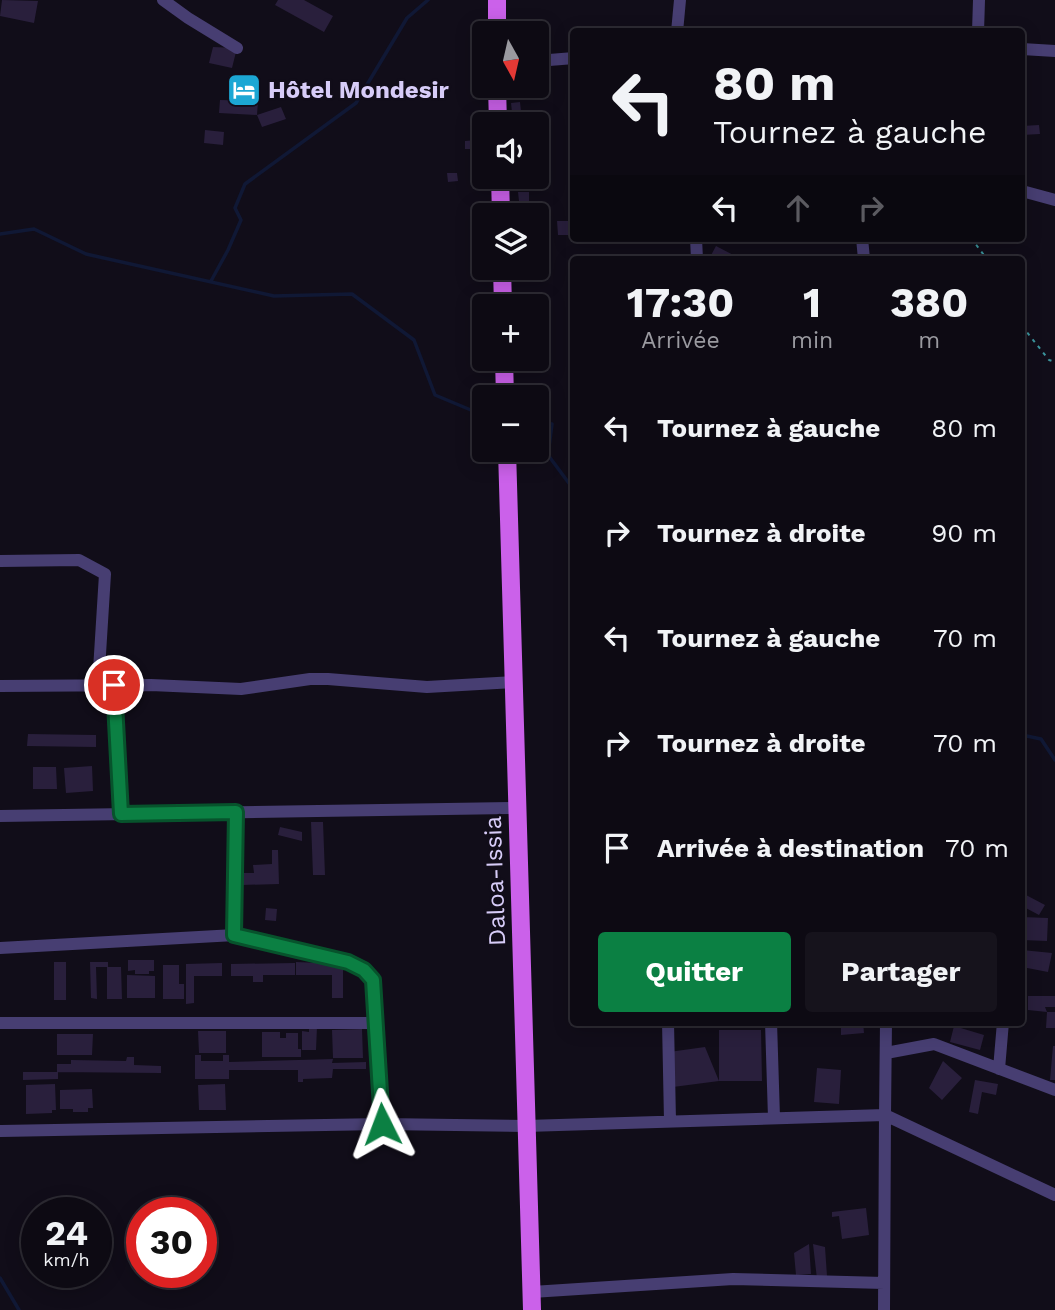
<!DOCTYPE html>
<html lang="fr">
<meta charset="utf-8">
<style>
:root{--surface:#0d0a13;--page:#16131c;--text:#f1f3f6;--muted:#9a9aa0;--line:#2d2b33;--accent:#0b8043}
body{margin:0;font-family:"Work Sans",sans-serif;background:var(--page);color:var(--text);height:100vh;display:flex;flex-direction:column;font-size:26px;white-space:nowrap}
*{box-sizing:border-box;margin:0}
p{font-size:23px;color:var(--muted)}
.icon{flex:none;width:38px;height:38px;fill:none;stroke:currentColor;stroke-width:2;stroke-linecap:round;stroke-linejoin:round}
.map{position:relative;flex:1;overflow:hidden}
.sheet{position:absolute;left:570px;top:256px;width:455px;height:770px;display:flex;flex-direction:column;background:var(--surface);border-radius:7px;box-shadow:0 4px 18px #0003,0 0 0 2px var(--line)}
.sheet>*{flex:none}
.guide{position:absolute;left:570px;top:28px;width:455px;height:214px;border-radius:7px;box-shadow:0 4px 18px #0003,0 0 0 2px var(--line);background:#0d0a13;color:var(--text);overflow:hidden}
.needle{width:46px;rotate:172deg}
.tools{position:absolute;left:472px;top:21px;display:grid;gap:14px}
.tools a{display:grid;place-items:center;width:77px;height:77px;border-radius:7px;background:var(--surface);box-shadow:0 4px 18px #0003,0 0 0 2px var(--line);font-size:35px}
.speed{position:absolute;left:21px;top:1197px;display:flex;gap:14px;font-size:35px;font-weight:700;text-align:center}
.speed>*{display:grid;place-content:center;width:91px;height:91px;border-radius:50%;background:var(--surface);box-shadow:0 4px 18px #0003,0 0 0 2px var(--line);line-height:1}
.speed small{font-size:18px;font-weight:400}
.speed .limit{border:10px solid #d22;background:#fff;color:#111}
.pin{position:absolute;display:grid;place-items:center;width:60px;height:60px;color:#fff;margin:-30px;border:4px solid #fff;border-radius:50%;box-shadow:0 2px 7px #0007}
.me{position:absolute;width:77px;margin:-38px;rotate:357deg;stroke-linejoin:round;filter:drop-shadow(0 0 5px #0008)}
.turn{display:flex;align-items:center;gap:24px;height:147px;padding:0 28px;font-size:32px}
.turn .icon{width:91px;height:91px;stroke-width:2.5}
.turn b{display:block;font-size:49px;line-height:60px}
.lanes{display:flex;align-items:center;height:66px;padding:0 28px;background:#0003;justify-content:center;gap:35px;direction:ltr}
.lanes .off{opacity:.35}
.eta{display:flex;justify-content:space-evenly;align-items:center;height:119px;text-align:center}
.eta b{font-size:42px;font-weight:700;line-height:49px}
.primary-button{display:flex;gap:14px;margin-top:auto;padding:14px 28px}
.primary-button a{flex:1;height:80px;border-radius:7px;background:var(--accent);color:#fff;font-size:28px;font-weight:700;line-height:80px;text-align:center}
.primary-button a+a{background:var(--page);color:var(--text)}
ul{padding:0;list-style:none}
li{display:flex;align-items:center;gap:21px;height:105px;padding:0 28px}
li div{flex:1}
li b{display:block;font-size:26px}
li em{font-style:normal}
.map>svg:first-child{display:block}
</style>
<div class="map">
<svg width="1055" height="1310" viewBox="0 0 1055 1310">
<rect width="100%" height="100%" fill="#110d19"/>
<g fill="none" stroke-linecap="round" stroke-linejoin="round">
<path stroke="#101835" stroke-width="3.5" d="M0,234L34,229L86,254L274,296L352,294L414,340L435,395L478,413
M211,281L228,250L241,220L235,208L245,184L356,103L407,18L428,0
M537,422L552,424L548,455L574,490
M1022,735L1041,739L1055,760
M0,1278L19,1310"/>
</g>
<path fill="#291f3c" d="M2,0L38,1L34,23L0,16Z
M278,0H304L333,16L324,32L275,5Z
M213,47L237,48L232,68L209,63Z
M472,74H478L482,86L473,87Z
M511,86H521V97L512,98Z
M522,86H533L534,99H522Z
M220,100L258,101L257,115L219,113Z
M520,102L521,111L512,112L511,103Z
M281,107L286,119L262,127L257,115Z
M1039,125L1040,134L1022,135V126Z
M205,130L224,132L223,145L204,143Z
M477,140L478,149H465V141Z
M447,173H457L458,181L448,182Z
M518,192H529V201H519Z
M519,205H530L531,214H519Z
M557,221H573V235H558Z
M716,246L741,259H709Z
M28,734L96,735V747L27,746Z
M92,766L93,791L66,793L64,768Z
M33,767H56L57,789H33Z
M311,822H323L325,875H313Z
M280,827L302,832V841L278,835Z
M272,850H278L279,884L242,885V873H254L253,865L272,864Z
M1026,895L1045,905L1039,915L1022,906Z
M266,908L277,909L276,921L265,920Z
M1022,917L1048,918L1047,941L1022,940Z
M1022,950L1052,953L1048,972L1022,967Z
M128,960H154V971H149V974H135V970L128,971Z
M54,962H66V1000H54Z
M90,962H108V967H96L97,999L91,998Z
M296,962L343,964V998H332V975H296Z
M222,963V976H194V1003L186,1004V964Z
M295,963V975H263V982H253V976H231V964Z
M163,965H179V984H184V999H163Z
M107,967H121L122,999H107Z
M127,975L155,976V998H127Z
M1028,996H1055V1007H1045L1047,1012L1028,1010Z
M1047,1012H1055V1028H1046Z
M841,1022H863L864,1033L841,1035Z
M954,1026L984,1035L980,1050L950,1042Z
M309,1027H317L316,1050H302V1031L309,1032Z
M362,1029L363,1058H333L332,1030Z
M719,1030H761L762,1081H719Z
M198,1031H226V1053H199Z
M262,1032H280V1038H286V1033H298V1049H301V1057H262Z
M57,1034H93L92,1055H57Z
M1053,1046H1055V1080H1050Z
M705,1047L719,1081L673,1087L669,1052Z
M195,1055H201V1061H223V1055H229V1062L333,1059L332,1063L366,1062V1069H333L332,1078L303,1079V1082H298V1070H229V1079H195Z
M127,1057H134V1065L161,1066V1073L57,1072V1064H71V1060L126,1061Z
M943,1061L962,1078L942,1100L929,1088Z
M817,1068L841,1070L839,1104L814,1102Z
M23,1072H58V1079L23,1080Z
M975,1080L998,1084L996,1095L982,1092L978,1114L969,1112Z
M55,1084L56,1110H52V1113L26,1114V1085Z
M225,1084L226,1110H199L198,1085Z
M92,1089L93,1108H88V1112H73V1109H60V1090Z
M866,1208L869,1235L842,1239L839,1216L832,1217V1212Z
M809,1244L811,1274L796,1275L794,1253Z
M813,1244L825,1247L827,1276L817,1279Z"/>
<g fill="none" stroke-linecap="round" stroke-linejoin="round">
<path stroke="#3b959d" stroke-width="2" stroke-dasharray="3.5 5" stroke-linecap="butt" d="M971,238L987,259
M1022,326L1049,360L1055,362"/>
<path stroke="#473e72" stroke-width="12" d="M163,0L188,18L237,48
M677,32L680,0
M978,32L979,0
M1022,49L1055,51
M537,61L574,58
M1022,191L1055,200
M696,238L697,259
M862,238L864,259
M0,561L79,560L105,574L98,686
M114,685L121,814
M0,686L151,685L241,689L310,679H328L427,687L513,682
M0,816L518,808
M235,935L236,812
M0,948L235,935L348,962L364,969L373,980L382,1124
M668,1022L670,1121
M771,1022L774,1118
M886,1022L885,1115L1055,1195
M0,1023H376
M886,1053L934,1044L1055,1090
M999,1069L1003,1022
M1,1131L382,1124L526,1126L885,1115L884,1310
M532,1292L733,1279L884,1283"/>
<path stroke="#cb61ea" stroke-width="18" d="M497,33V0
M497,86L498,124
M500,177L501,215
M502,268L503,306
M504,359L505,397
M507,450L532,1310"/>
</g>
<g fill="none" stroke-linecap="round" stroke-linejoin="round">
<g stroke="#07532c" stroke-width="18">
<path id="route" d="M114,685L121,814L236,812L234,935L348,962L364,970L373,980L382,1124"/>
</g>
<use href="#route" stroke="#0b8043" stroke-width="12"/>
</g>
<defs>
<g id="hotel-square" transform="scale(1.75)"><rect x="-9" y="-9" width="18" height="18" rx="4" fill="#1ca7d4" stroke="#110d19"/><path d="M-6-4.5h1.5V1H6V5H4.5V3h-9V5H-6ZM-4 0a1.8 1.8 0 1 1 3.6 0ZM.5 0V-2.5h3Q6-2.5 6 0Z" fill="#fff"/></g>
</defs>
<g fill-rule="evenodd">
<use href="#hotel-square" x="244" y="90"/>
</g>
<g text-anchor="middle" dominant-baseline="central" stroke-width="5" stroke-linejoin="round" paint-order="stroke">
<g font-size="24" font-weight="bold" fill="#d7ccf8" stroke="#110d19" text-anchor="start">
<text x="268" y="90">Hôtel Mondesir</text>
</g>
<g font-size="24" fill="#d7ccf8" stroke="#110d19">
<text transform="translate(495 881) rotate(-92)">Daloa-Issia</text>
</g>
</g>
</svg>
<div class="tools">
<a><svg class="needle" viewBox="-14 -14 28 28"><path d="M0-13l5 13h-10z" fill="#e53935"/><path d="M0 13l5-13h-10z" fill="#9a9aa0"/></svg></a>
<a><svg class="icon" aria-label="sound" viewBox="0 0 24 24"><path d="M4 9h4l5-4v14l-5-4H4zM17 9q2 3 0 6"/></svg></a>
<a><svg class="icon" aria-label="layers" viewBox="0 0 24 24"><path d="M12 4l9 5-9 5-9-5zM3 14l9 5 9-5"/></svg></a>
<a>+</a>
<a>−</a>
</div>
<div class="speed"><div>24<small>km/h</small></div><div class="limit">30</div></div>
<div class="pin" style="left:114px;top:685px;background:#d93025"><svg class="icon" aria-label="arrive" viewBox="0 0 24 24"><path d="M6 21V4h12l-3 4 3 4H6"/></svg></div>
<svg class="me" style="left:382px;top:1124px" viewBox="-20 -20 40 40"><path d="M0-17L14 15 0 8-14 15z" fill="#0b8043" stroke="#fff" stroke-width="4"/></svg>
<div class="guide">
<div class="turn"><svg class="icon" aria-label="left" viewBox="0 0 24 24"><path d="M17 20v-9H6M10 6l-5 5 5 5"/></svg><div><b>80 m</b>Tournez à gauche</div></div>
<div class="lanes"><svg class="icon" aria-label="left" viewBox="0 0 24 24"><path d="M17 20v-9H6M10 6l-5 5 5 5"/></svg><svg class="icon off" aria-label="ahead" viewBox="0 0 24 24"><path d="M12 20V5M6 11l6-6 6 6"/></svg><svg class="icon off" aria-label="right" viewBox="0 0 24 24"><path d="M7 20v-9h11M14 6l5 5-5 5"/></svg></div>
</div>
<section class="sheet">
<div class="eta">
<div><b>17:30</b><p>Arrivée</p></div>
<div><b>1</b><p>min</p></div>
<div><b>380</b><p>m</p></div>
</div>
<ul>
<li><svg class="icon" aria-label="left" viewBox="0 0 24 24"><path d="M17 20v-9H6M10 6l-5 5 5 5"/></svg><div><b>Tournez à gauche</b></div><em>80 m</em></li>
<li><svg class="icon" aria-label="right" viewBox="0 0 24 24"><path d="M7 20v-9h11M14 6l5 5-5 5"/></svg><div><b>Tournez à droite</b></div><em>90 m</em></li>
<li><svg class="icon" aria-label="left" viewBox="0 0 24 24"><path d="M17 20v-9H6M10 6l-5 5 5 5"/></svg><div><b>Tournez à gauche</b></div><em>70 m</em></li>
<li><svg class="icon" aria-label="right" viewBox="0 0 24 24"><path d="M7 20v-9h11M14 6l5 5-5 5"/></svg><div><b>Tournez à droite</b></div><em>70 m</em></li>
<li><svg class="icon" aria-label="arrive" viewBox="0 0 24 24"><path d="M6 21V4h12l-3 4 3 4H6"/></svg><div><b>Arrivée à destination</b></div><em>70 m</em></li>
</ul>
<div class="primary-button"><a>Quitter</a><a>Partager</a></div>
</section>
</div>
